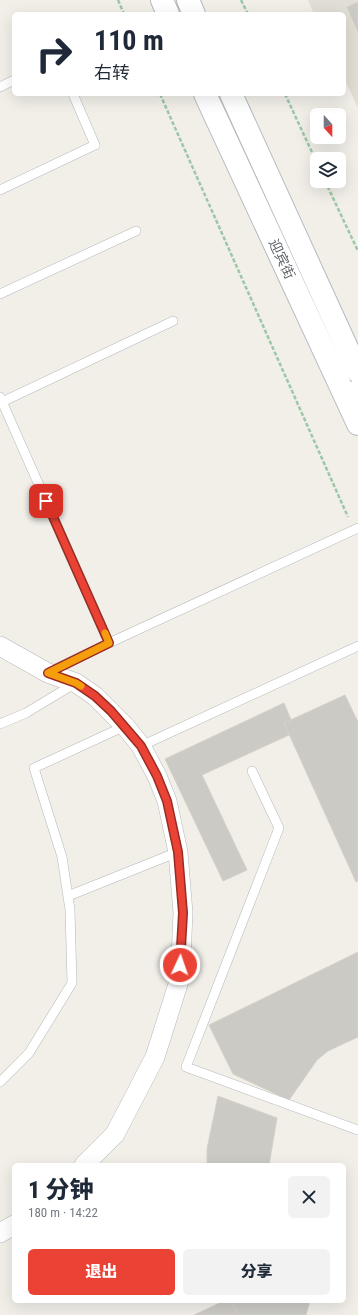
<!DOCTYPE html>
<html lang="zh">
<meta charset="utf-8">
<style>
:root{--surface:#fff;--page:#f2f2f3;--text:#1f2937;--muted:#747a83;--accent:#ea4335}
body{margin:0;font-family:"Roboto Condensed","Noto Sans SC",sans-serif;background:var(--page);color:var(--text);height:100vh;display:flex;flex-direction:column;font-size:15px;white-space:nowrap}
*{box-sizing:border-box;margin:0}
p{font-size:13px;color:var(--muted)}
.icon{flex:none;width:22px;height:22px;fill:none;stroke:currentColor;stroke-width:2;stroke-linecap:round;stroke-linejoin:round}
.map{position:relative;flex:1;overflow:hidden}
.panel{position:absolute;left:12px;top:1163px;width:334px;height:140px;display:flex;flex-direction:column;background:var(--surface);border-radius:6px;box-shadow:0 4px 16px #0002}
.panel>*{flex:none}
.top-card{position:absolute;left:12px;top:12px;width:334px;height:84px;border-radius:6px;box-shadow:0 4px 16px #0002;background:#fff;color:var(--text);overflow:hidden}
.needle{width:26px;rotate:159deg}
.controls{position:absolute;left:310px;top:108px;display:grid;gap:8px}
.controls a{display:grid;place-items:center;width:36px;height:36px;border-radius:6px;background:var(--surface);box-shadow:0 4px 16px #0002;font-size:20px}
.pin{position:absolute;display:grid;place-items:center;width:34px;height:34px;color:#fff;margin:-17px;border-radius:8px;box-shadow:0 2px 6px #0006}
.me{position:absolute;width:44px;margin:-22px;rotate:3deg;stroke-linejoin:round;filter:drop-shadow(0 0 3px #0008)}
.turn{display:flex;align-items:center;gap:14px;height:84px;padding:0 16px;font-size:18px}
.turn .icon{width:52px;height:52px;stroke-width:2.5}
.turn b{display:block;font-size:28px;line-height:34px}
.round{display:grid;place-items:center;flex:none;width:42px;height:42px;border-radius:6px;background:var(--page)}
.headline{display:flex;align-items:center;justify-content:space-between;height:68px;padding:0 16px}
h1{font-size:24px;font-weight:800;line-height:30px}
.primary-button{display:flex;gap:8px;margin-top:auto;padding:8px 16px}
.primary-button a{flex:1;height:46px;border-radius:6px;background:var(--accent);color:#fff;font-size:16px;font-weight:800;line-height:46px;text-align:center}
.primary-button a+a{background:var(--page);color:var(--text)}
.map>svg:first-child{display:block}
</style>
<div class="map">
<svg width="358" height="1315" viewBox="0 0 358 1315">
<rect width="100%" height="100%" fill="#f1efe8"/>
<path fill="#e1ded6" d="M308,0H358V108L344,78V14H314Z"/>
<path fill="#cccac5" stroke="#d6d1c6" d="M358,2V32L347,7Z
M345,695L358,722V881L356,882L284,723Z
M284,703L291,720L284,723L289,735L202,775L247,870L223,881L165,759Z
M358,952V1037L328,1051L317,1060L289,1100L233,1074L209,1025Z
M218,1096L277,1118L269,1165H207V1149Z
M224,1301H231L238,1315H194Z
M231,1301H310L306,1315H238Z"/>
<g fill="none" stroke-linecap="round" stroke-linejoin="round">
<g stroke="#b5b8bc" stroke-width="10">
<path id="lane" d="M0,87L14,80
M0,190L95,145L73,94
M0,294L136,231
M0,397L109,643
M0,403L173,321
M49,672L109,643L358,528
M0,724L26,713L74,684
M141,746L358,646
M252,771L279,828L186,1067L358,1130
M68,896L178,852
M0,1082L29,1053L72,983L70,910L62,857L34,768L125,726"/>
</g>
<g stroke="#b5b8bc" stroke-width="20">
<path id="street" d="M345,396L358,389
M0,646L48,673L76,683L95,696L125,726L141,746L157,776L167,801L178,852L183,913L180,978L155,1057L115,1134L84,1165
M0,1233L14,1225"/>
</g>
<g stroke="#b6babf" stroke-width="24">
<path id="secondary" d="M162,0L168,14
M188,0L194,14
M205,94L358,424
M231,94L358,372"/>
</g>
<path stroke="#9cc7a9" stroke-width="2.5" stroke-dasharray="4 2" stroke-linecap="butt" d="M118,0L124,14
M241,0L248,14
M160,94L348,517
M285,94L317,163
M325,181L358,251"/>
<use href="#lane" stroke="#fff" stroke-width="9"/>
<use href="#street" stroke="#fff" stroke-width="19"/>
<use href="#secondary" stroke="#fff" stroke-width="22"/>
</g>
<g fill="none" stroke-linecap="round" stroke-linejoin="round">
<g stroke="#982c22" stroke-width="10">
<path id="route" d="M46,501L109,643L48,673L76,683L95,696L111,711L141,746L157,776L167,801L178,852L183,913L180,965"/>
</g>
<use href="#route" stroke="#ea4335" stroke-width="7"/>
<path stroke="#f59e0b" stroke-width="7" d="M81,686L76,683L48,673L109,643L105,633"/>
</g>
<g text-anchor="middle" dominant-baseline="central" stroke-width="3" stroke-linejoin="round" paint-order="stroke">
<g font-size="14" fill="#5f6368" stroke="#fff">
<text transform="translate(282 259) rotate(65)">迎宾街</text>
</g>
</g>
</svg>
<div class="controls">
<a><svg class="needle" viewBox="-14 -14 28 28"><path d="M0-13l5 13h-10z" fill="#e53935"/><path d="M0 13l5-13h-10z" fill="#747a83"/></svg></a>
<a><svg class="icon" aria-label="layers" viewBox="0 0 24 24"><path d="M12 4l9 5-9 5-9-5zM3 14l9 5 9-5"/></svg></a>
</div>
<div class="pin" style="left:46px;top:501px;background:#d93025"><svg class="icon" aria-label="arrive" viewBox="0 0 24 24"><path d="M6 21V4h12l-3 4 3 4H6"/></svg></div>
<svg class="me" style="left:180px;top:965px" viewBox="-20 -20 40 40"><circle r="17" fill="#ea4335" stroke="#fff" stroke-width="3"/><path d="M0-11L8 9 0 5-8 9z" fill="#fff"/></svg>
<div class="top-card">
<div class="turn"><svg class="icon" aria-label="right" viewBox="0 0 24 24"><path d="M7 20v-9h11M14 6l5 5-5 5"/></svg><div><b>110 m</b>右转</div></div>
</div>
<section class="panel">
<div class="headline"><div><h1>1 分钟</h1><p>180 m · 14:22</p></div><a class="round"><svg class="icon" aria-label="close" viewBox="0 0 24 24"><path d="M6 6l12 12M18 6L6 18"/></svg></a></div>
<div class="primary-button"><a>退出</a><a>分享</a></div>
</section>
</div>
